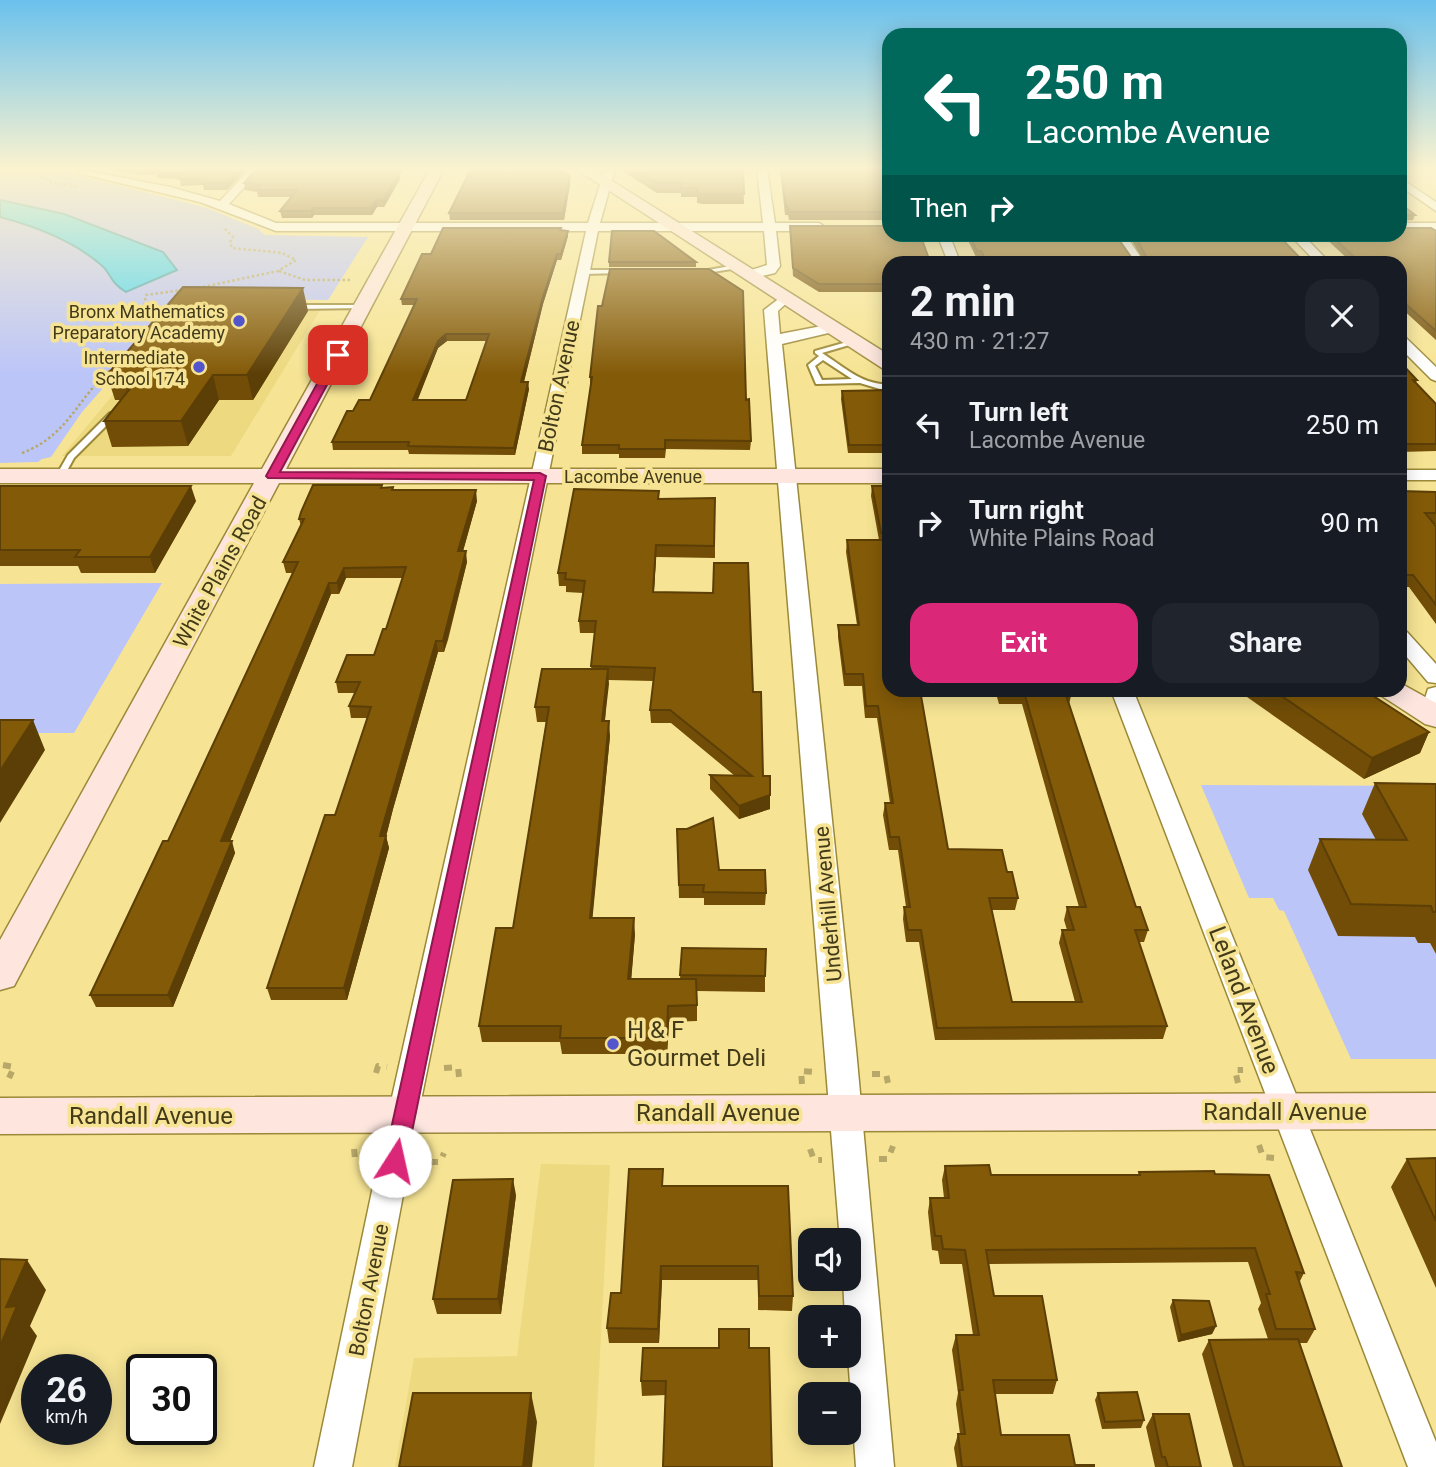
<!DOCTYPE html>
<meta charset="utf-8">
<style>
:root{--surface:#171b24;--page:#20242c;--text:#f1f3f6;--muted:#9ea1a6;--line:#363941;--accent:#db2777}
body{margin:0;font-family:Roboto,sans-serif;background:var(--page);color:var(--text);height:100vh;display:flex;flex-direction:column;font-size:26px;white-space:nowrap}
*{box-sizing:border-box;margin:0}
p{font-size:23px;color:var(--muted)}
.icon{flex:none;width:38px;height:38px;fill:none;stroke:currentColor;stroke-width:2;stroke-linecap:round;stroke-linejoin:round}
.map{position:relative;flex:1;overflow:hidden}
.side{position:absolute;left:882px;top:256px;width:525px;height:441px;display:flex;flex-direction:column;background:var(--surface);border-radius:21px;box-shadow:0 4px 18px #0003}
.side>*{flex:none}
.hud{position:absolute;left:882px;top:28px;width:525px;height:214px;border-radius:21px;box-shadow:0 4px 18px #0003;background:#00695c;color:#fff;overflow:hidden}
.controls{position:absolute;left:798px;top:1228px;display:grid;gap:14px}
.controls a{display:grid;place-items:center;width:63px;height:63px;border-radius:14px;background:var(--surface);box-shadow:0 4px 18px #0003;font-size:35px}
.speed{position:absolute;left:21px;top:1354px;display:flex;gap:14px;font-size:35px;font-weight:700;text-align:center}
.speed>*{display:grid;place-content:center;width:91px;height:91px;border-radius:50%;background:var(--surface);box-shadow:0 4px 18px #0003;line-height:1}
.speed small{font-size:18px;font-weight:400}
.speed .limit{border:4px solid #111;border-radius:10px;background:#fff;color:#111}
.pin{position:absolute;display:grid;place-items:center;width:60px;height:60px;color:#fff;margin:-30px;border-radius:14px;box-shadow:0 4px 10px #0006}
.me{position:absolute;width:77px;margin:-38px;rotate:10deg;stroke-linejoin:round;filter:drop-shadow(0 0 5px #0008)}
.turn{display:flex;align-items:center;gap:24px;height:147px;padding:0 28px;font-size:32px}
.turn .icon{width:91px;height:91px;stroke-width:2.5}
.turn b{display:block;font-size:49px;line-height:60px}
.then{display:flex;align-items:center;height:66px;padding:0 28px;background:#0003;gap:14px;font-size:26px}
.round{display:grid;place-items:center;flex:none;width:74px;height:74px;border-radius:21px;background:var(--page)}
.summary{display:flex;align-items:center;justify-content:space-between;height:119px;padding:0 28px}
h1{font-size:42px;font-weight:700;line-height:52px}
.action{display:flex;gap:14px;margin-top:auto;padding:14px 28px}
.action a{flex:1;height:80px;border-radius:21px;background:var(--accent);color:#fff;font-size:28px;font-weight:700;line-height:80px;text-align:center}
.action a+a{background:var(--page);color:var(--text)}
ul{padding:0;list-style:none}
li{display:flex;align-items:center;gap:21px;height:98px;padding:0 28px;border-top:2px solid var(--line)}
li div{flex:1}
li b{display:block;font-size:26px}
li em{font-style:normal}
.map>svg:first-child{display:block}
</style>
<div class="map">
<svg width="1436" height="1467" viewBox="0 0 1436 1467">
<rect width="100%" height="100%" fill="#f6e494"/>
<path fill="#edd980" d="M186,307H322L231,456H62Z
M541,1164L610,1165L594,1467H395L414,1358L517,1356Z"/>
<path fill="#bcc5f8" d="M0,169H78L73,174L207,208L258,229L265,235L368,237L328,300L246,299L177,304L82,412L51,457L42,459L38,462L0,463V217C35,226 72,241 100,264C112,273 108,281 126,292L177,270L163,252L64,214L0,200Z
M162,583L74,733H0V584Z
M1201,785L1436,786L1393,871L1418,943H1430L1436,954V1059H1351L1284,911L1279,910L1273,898H1249Z"/>
<path fill="#4dd5f5" stroke="#4aa6b3" stroke-width="2" d="M0,200L64,214L163,252L177,270L126,292C108,281 112,273 100,264C73,241 34,226 0,217Z"/>
<g fill="none" stroke-linecap="round" stroke-linejoin="round">
<g stroke="#9b893a" stroke-width="4">
<path id="lane" d="M736,265L739,267L738,268L700,274L697,272Z
M621,270L624,272L623,273L583,274L580,272L583,270Z
M364,305L366,306V308L293,309L290,307L293,305Z
M854,340L857,342L856,343L822,353C843,366 863,386 889,384V388L880,389L860,383L816,384L808,365L819,356L815,353V351ZM823,360L852,379L822,380L815,366Z
M110,413L117,415L74,458L63,478H57L56,476L68,455Z"/>
</g>
<g stroke="#9b893a" stroke-width="3">
<path id="street" d="M250,169H261L229,204L276,223H588L605,169H615L600,223H763L757,169H767L775,223H819L825,227L819,231H776L780,266L775,273L750,279L743,275L745,272L767,265L764,231H598L418,1115L352,1467H314L388,1115L586,231H276L200,202L78,173L83,170L170,187L220,201Z
M1400,178L1436,202V211L1400,186Z
M1400,223H1436V231H1400Z
M937,234H949L960,262H948Z
M1113,234H1125L1144,262H1132Z
M1289,234H1302L1329,262H1316Z
M785,294L792,298L778,311L780,334L832,324L839,328L837,331L782,344L856,1049L894,1467H856L848,1356L849,1318H845L843,1279H849V1241H840L764,310Z
M1400,336L1405,337L1436,367V381L1431,379L1400,348Z
M1400,470H1436V480H1400Z
M1400,630L1407,632L1436,664V683L1428,682L1400,649Z
M1436,687V720L1423,719L1420,714L1428,689Z
M1111,690H1133L1436,1442V1467H1408Z"/>
</g>
<g stroke="#9b893a" stroke-width="3">
<path id="secondary" d="M430,169H444L286,469H889V483H279L14,986L0,990V940L254,483H0V469H262Z
M576,169H593L889,355V370L882,368Z
M1400,683L1436,703V727L1425,724L1382,696L1378,690H1400Z
M1436,1093V1129L0,1134V1098Z"/>
</g>
<path stroke="#b7a869" stroke-width="2.5" stroke-dasharray="2.5 2.5" stroke-linecap="butt" d="M42,169L38,174L51,182L76,187
M279,271L305,280H352
M198,288L278,271L296,260L282,253L232,248L230,242L233,237L223,227
M148,332L155,312L144,307L146,295L182,290
M22,453C73,434 78,391 120,363"/>
<path stroke="#b7a869" stroke-width="6" stroke-dasharray="8 8" stroke-linecap="butt" d="M3,1065L14,1067L9,1078
M444,1068L458,1067L459,1077
M376,1073L378,1066L387,1067
M872,1074H886L888,1083
M1238,1083L1235,1070H1243
M802,1084L801,1071L814,1072
M1259,1145L1263,1157L1274,1158
M354,1149L355,1159H365
M810,1149L814,1160H822
M879,1159H888L893,1146
M430,1162H440L444,1153"/>
<use href="#lane" fill="#fff" fill-rule="evenodd"/>
<use href="#street" fill="#fff" fill-rule="evenodd"/>
<use href="#secondary" fill="#fee6df" fill-rule="evenodd"/>
</g>
<path fill="#714d07" fill-rule="evenodd" d="M106,169H247L227,190H204L203,185L181,186L180,179L157,178V174L141,175Z
M622,169H743L744,204H703L697,203V197H681V193H657L622,171Z
M780,169H889V220H789L788,215H785Z
M400,175V179L384,207H377L372,215H314L312,218H282L280,211L291,197H258L257,192L245,190L244,183Z
M570,176V184L564,220H450L449,213Z
M1400,203L1415,215L1413,220L1400,221Z
M790,226L889,262V292H819L793,276Z
M1402,228L1436,231V340L1400,307V262H1351L1321,234H1400Z
M561,230L568,236L561,260H557L543,304L524,382L529,389L515,455L409,454L408,450H333L332,442L353,411L370,400L414,305H402L401,299L431,254ZM447,341H486L466,400H417L438,348Z
M965,234H1115L1131,257L1142,258L1131,239L1132,234H1277L1304,262H983L980,257H976Z
M609,262H696V267H609Z
M308,311L253,400H219L188,446L112,447L104,421L121,400H115L107,375Z
M1400,362L1417,380L1416,383L1436,404V451L1400,452Z
M590,377L746,400L751,441L750,450L666,449L665,458H619V454H582V445L591,385H590Z
M889,390V453H848L841,399L842,391Z
M0,486L196,501L155,573H81L78,566H0Z
M872,486H889V690L948,849L1007,872L1018,898L1015,910H992L1012,1002H1075L1059,943L1062,930H1067L1064,920L1067,907H1079L1022,704H999L995,690H1071L1072,692L1069,704L1136,907L1148,930L1144,942H1139L1167,1026L1163,1039L935,1040L919,942H906L903,919L904,907H906L898,850H889L883,815L885,803H890L877,718H865L862,686H844L838,637V625H857L846,552L847,540H879L871,496Z
M393,487L394,490L477,501L463,551L467,562L448,640L444,652H438L393,809L386,836L389,848L347,1000H271L267,988L335,815L367,718H351L349,706L355,693H338L336,682L374,655L386,629L403,578H346L339,594H331L230,841L235,853L173,1007H96L90,995L168,841L293,573H286L283,562L301,526L299,519L382,488Z
M659,491V499L715,498V558L656,557L654,592L753,692L763,776L770,809L739,819L710,789V775L735,776L671,723H651L650,710L653,681L608,680L605,721L610,736L592,918L635,934L631,979H680L682,948L765,976V992L697,991V1021L669,1022L667,1054H562L560,1042H482L479,1026L513,928L546,722H537L535,707L591,669L595,633H580L579,621L583,593L566,592V586H559L558,573Z
M1400,491L1436,492V524H1434L1436,526V624L1409,587H1402L1400,584Z
M1237,690H1364L1429,732L1420,753L1364,779Z
M1375,783L1436,784V954L1430,943H1418L1415,937L1338,936L1308,870L1320,839L1376,840L1362,814Z
M677,829L719,870L766,893L765,905H704V898H679Z
M1436,1158V1288L1391,1187L1407,1159Z
M945,1166L991,1175H1138L1139,1172L1215,1174L1304,1273L1299,1283L1315,1329L1307,1343H1299L1342,1467H1233L1202,1354L1209,1340L1268,1339L1258,1309L1261,1303L1248,1262L989,1264L994,1296L1057,1380L1053,1394H995L1001,1435L1075,1465L1094,1467H957L954,1448L958,1434H960L956,1404L958,1393L952,1350L956,1335H973L962,1264H940L938,1251L932,1250L928,1212L930,1198H944L942,1180Z
M663,1186H788L793,1296L792,1311L758,1310V1280H662L659,1343H609L607,1328Z
M516,1195L501,1314H437L433,1299Z
M1173,1300L1216,1326L1212,1334L1178,1342L1170,1307Z
M749,1329L666,1395L642,1396L641,1381L719,1348Z
M1098,1393L1144,1420L1141,1428L1102,1429L1095,1400Z
M1153,1414L1201,1467H1155L1146,1427Z"/>
<path fill="#5c3f06" d="M239,169H247L227,190L225,183Z
M399,169H404L400,175V179L384,207L383,200Z
M570,176V184L564,220L563,213Z
M376,200L377,207L372,215L371,208Z
M313,208L314,215L312,218L311,211Z
M568,231V236L561,260V254Z
M557,254V260L543,304L522,389L521,382L543,297Z
M303,288L308,311L253,400L247,375Z
M446,334L447,341L438,348L415,407L413,400L438,341Z
M213,375L219,400L188,446L181,421Z
M528,382L529,389L515,455L514,448Z
M191,486L196,501L155,573L150,557Z
M476,490L477,501L460,562L458,551Z
M656,545V557L653,604V592Z
M466,551L467,562L444,652L443,641Z
M344,568L346,578L339,594L337,583Z
M329,583L331,594L225,853L221,841Z
M436,641L438,652L393,809L385,841L386,836L389,848L347,1000L344,988L380,836Z
M608,669L609,684L603,736L602,721Z
M33,720L45,750L0,823V771Z
M609,721L610,736L591,934L590,918Z
M1429,732L1420,753L1364,779L1372,758Z
M770,795V809L739,819V806Z
M232,841L235,853L173,1007L168,995Z
M634,918L635,934L630,995L628,979Z
M668,1006L669,1022L667,1054V1038Z
M513,1179L516,1195L501,1314L498,1299Z
M27,1260L46,1290L30,1326L37,1336L0,1424V1346L6,1307Z
M661,1266L662,1280L659,1343L658,1329Z
M1216,1326L1212,1334L1178,1342L1181,1335Z
M531,1393L537,1422L532,1467H523Z"/>
<path fill="#835a08" stroke="#5c3f06" stroke-width="2" fill-rule="evenodd" d="M158,169H239L225,183H203L208,178L179,179L184,172L156,171Z
M257,169H399L397,172H400L383,200H376L371,208H313L311,211H280L297,190H257L261,185L244,183Z
M471,169H559L570,176L563,213H449Z
M633,169H743L744,194H703L697,193V188H681V183H657Z
M781,169H889V212H789L788,207H786Z
M1400,203L1415,215H1400Z
M790,226H889V234H920L930,262H889V284H819L793,268Z
M1400,226L1402,228H1431L1436,231V331L1400,299V262H1360L1329,234H1400Z
M443,228H561L560,230L568,231L561,254H557L543,297L521,382H528L514,448L408,446L409,442H332L347,411H353L359,400H370L417,299H401L422,254H431ZM446,334H489L466,400H413L438,341Z
M612,231H654L696,262H609Z
M969,234H1115L1131,257L1147,258L1134,234H1277L1304,262H987L981,251H977Z
M610,269H709L743,291L746,400L749,399L751,441L665,440V449H619V445H582L592,377H590L598,306H602Z
M183,287L303,288L247,375H213L181,421H104L141,375H107Z
M1400,362L1417,380H1413L1436,404V444H1400Z
M889,390V445H849L842,391Z
M313,485H382L381,488L393,487L392,490H476L458,551H466L446,629L443,641H436L391,797L380,836H386L344,988H267L325,815H335L371,707L349,706L360,682H336L347,655H374L383,629H386L406,567L344,568L337,583H329L221,841H232L168,995H90L163,841H168L298,562H283L304,519H299L301,512Z
M0,486H191L150,557H75L80,550H0Z
M872,486H889V533H881Z
M574,489L659,491L658,499L715,498L714,546L656,545L653,592L713,593L714,563H748L753,692H761L763,776H770V795L739,806L710,775L752,776L670,710H650L655,668L591,666L596,621H579L585,581L565,579L566,573H558Z
M1400,491L1436,492V513H1425L1436,526V605L1413,575H1407L1400,566Z
M847,540H889V690H920L948,849L1002,850L1007,872H1012L1018,898H989L1012,1002H1082L1062,930H1074L1067,907H1086L1024,692H1001L1000,690H1071L1072,692H1065L1136,907H1140L1148,930H1135L1167,1026L937,1028L921,930H908L904,907H910L899,837H890L885,803H893L878,706H866L863,674H845L838,625H859Z
M542,669H608L602,721H609L590,918H634L628,979H696L697,1005L668,1006L667,1038H560L561,1026H479L496,928H513L549,707H535Z
M1273,690H1364L1429,732L1372,758Z
M0,720H33L0,771Z
M1375,783L1436,784V912H1433L1431,906L1351,904L1320,839L1407,840Z
M713,818L719,870H765L766,893L703,892L704,885H679L677,829H687Z
M682,948L766,949L765,976L680,975Z
M1436,1158V1221L1407,1159Z
M989,1165L991,1175H1140L1139,1172L1214,1171L1215,1174L1269,1175L1304,1273L1296,1272L1315,1329H1276L1266,1294H1270L1255,1248L986,1250L994,1296H1042L1057,1380H993L1001,1435H1069L1075,1465H1094V1467H962L958,1434H965L959,1390H963L956,1335H979L965,1250L943,1249L941,1236H935L930,1198H949L945,1166Z
M629,1169H663L662,1186H788L793,1296H759L758,1266H661L658,1329L607,1328L611,1293H621Z
M513,1179L498,1299H433L453,1180Z
M0,1259L27,1260L6,1307L17,1306L0,1346Z
M1173,1300L1209,1301L1216,1326L1181,1335Z
M719,1329H749V1348H769L772,1467H663L666,1381H641L643,1348H719Z
M1298,1339L1342,1467H1244L1209,1340Z
M1137,1392L1144,1420L1105,1422L1098,1393Z
M413,1393H531L523,1467H399Z
M1153,1414H1189L1201,1467H1168L1165,1457H1162Z"/>
<linearGradient id="sky" x2="0" y2="1"><stop stop-color="#6ac1ed"/><stop offset="0.45" stop-color="#fbf3cf"/><stop offset="1" stop-color="#fbf3cf" stop-opacity="0"/></linearGradient>
<rect width="1436" height="374" fill="url(#sky)"/>
<path fill="#db2777" stroke="#8e194d" stroke-width="2" d="M338,352L343,355L280,472L540,473L546,476L406,1161L403,1168L395,1170L387,1168L384,1161L534,480L268,478L266,476L333,355Z"/>
<g fill="#5255cc" stroke="#f6e494" stroke-width="2.5">
<circle cx="239" cy="321" r="7"/>
<circle cx="199" cy="367" r="7"/>
<circle cx="613" cy="1044" r="7"/>
</g>
<g text-anchor="middle" dominant-baseline="central" stroke-width="7" stroke-linejoin="round" paint-order="stroke">
<g font-size="18" fill="#423a19" stroke="#f6e494" text-anchor="end">
<text x="225" y="311">Bronx Mathematics<tspan x="225" dy="21">Preparatory Academy</tspan></text>
<text x="185" y="357">Intermediate<tspan x="185" dy="21">School 174</tspan></text>
</g>
<g font-size="18" fill="#423a19" stroke="#f6e494">
<text x="633" y="476">Lacombe Avenue</text>
</g>
<g font-size="21" fill="#423a19" stroke="#f6e494">
<text transform="translate(559 386) rotate(-78)">Bolton Avenue</text>
<text transform="translate(220 572) rotate(-61)">White Plains Road</text>
<text transform="translate(828 904) rotate(-95)">Underhill Avenue</text>
<text transform="translate(369 1290) rotate(-79)">Bolton Avenue</text>
</g>
<g font-size="24" fill="#423a19" stroke="#f6e494">
<text transform="translate(1244 1000) rotate(69)">Leland Avenue</text>
<text x="1285" y="1112">Randall Avenue</text>
<text x="718" y="1113">Randall Avenue</text>
<text x="151" y="1116">Randall Avenue</text>
</g>
<g font-size="24" fill="#423a19" stroke="#f6e494" text-anchor="start">
<text x="627" y="1030">H &amp; F<tspan x="627" dy="28">Gourmet Deli</tspan></text>
</g>
</g>
</svg>
<div class="controls">
<a><svg class="icon" aria-label="sound" viewBox="0 0 24 24"><path d="M4 9h4l5-4v14l-5-4H4zM17 9q2 3 0 6"/></svg></a>
<a>+</a>
<a>−</a>
</div>
<div class="speed"><div>26<small>km/h</small></div><div class="limit">30</div></div>
<div class="pin" style="left:338px;top:355px;background:#d93025"><svg class="icon" aria-label="arrive" viewBox="0 0 24 24"><path d="M6 21V4h12l-3 4 3 4H6"/></svg></div>
<svg class="me" style="left:395px;top:1161px" viewBox="-20 -20 40 40"><circle r="19" fill="#fff"/><path d="M0-13L10 11 0 6-10 11z" fill="#db2777"/></svg>
<div class="hud">
<div class="turn"><svg class="icon" aria-label="left" viewBox="0 0 24 24"><path d="M17 20v-9H6M10 6l-5 5 5 5"/></svg><div><b>250 m</b>Lacombe Avenue</div></div>
<div class="then">Then<svg class="icon" aria-label="right" viewBox="0 0 24 24"><path d="M7 20v-9h11M14 6l5 5-5 5"/></svg></div>
</div>
<section class="side">
<div class="summary"><div><h1>2 min</h1><p>430 m · 21:27</p></div><a class="round"><svg class="icon" aria-label="close" viewBox="0 0 24 24"><path d="M6 6l12 12M18 6L6 18"/></svg></a></div>
<ul>
<li><svg class="icon" aria-label="left" viewBox="0 0 24 24"><path d="M17 20v-9H6M10 6l-5 5 5 5"/></svg><div><b>Turn left</b><p>Lacombe Avenue</p></div><em>250 m</em></li>
<li><svg class="icon" aria-label="right" viewBox="0 0 24 24"><path d="M7 20v-9h11M14 6l5 5-5 5"/></svg><div><b>Turn right</b><p>White Plains Road</p></div><em>90 m</em></li>
</ul>
<div class="action"><a>Exit</a><a>Share</a></div>
</section>
</div>
